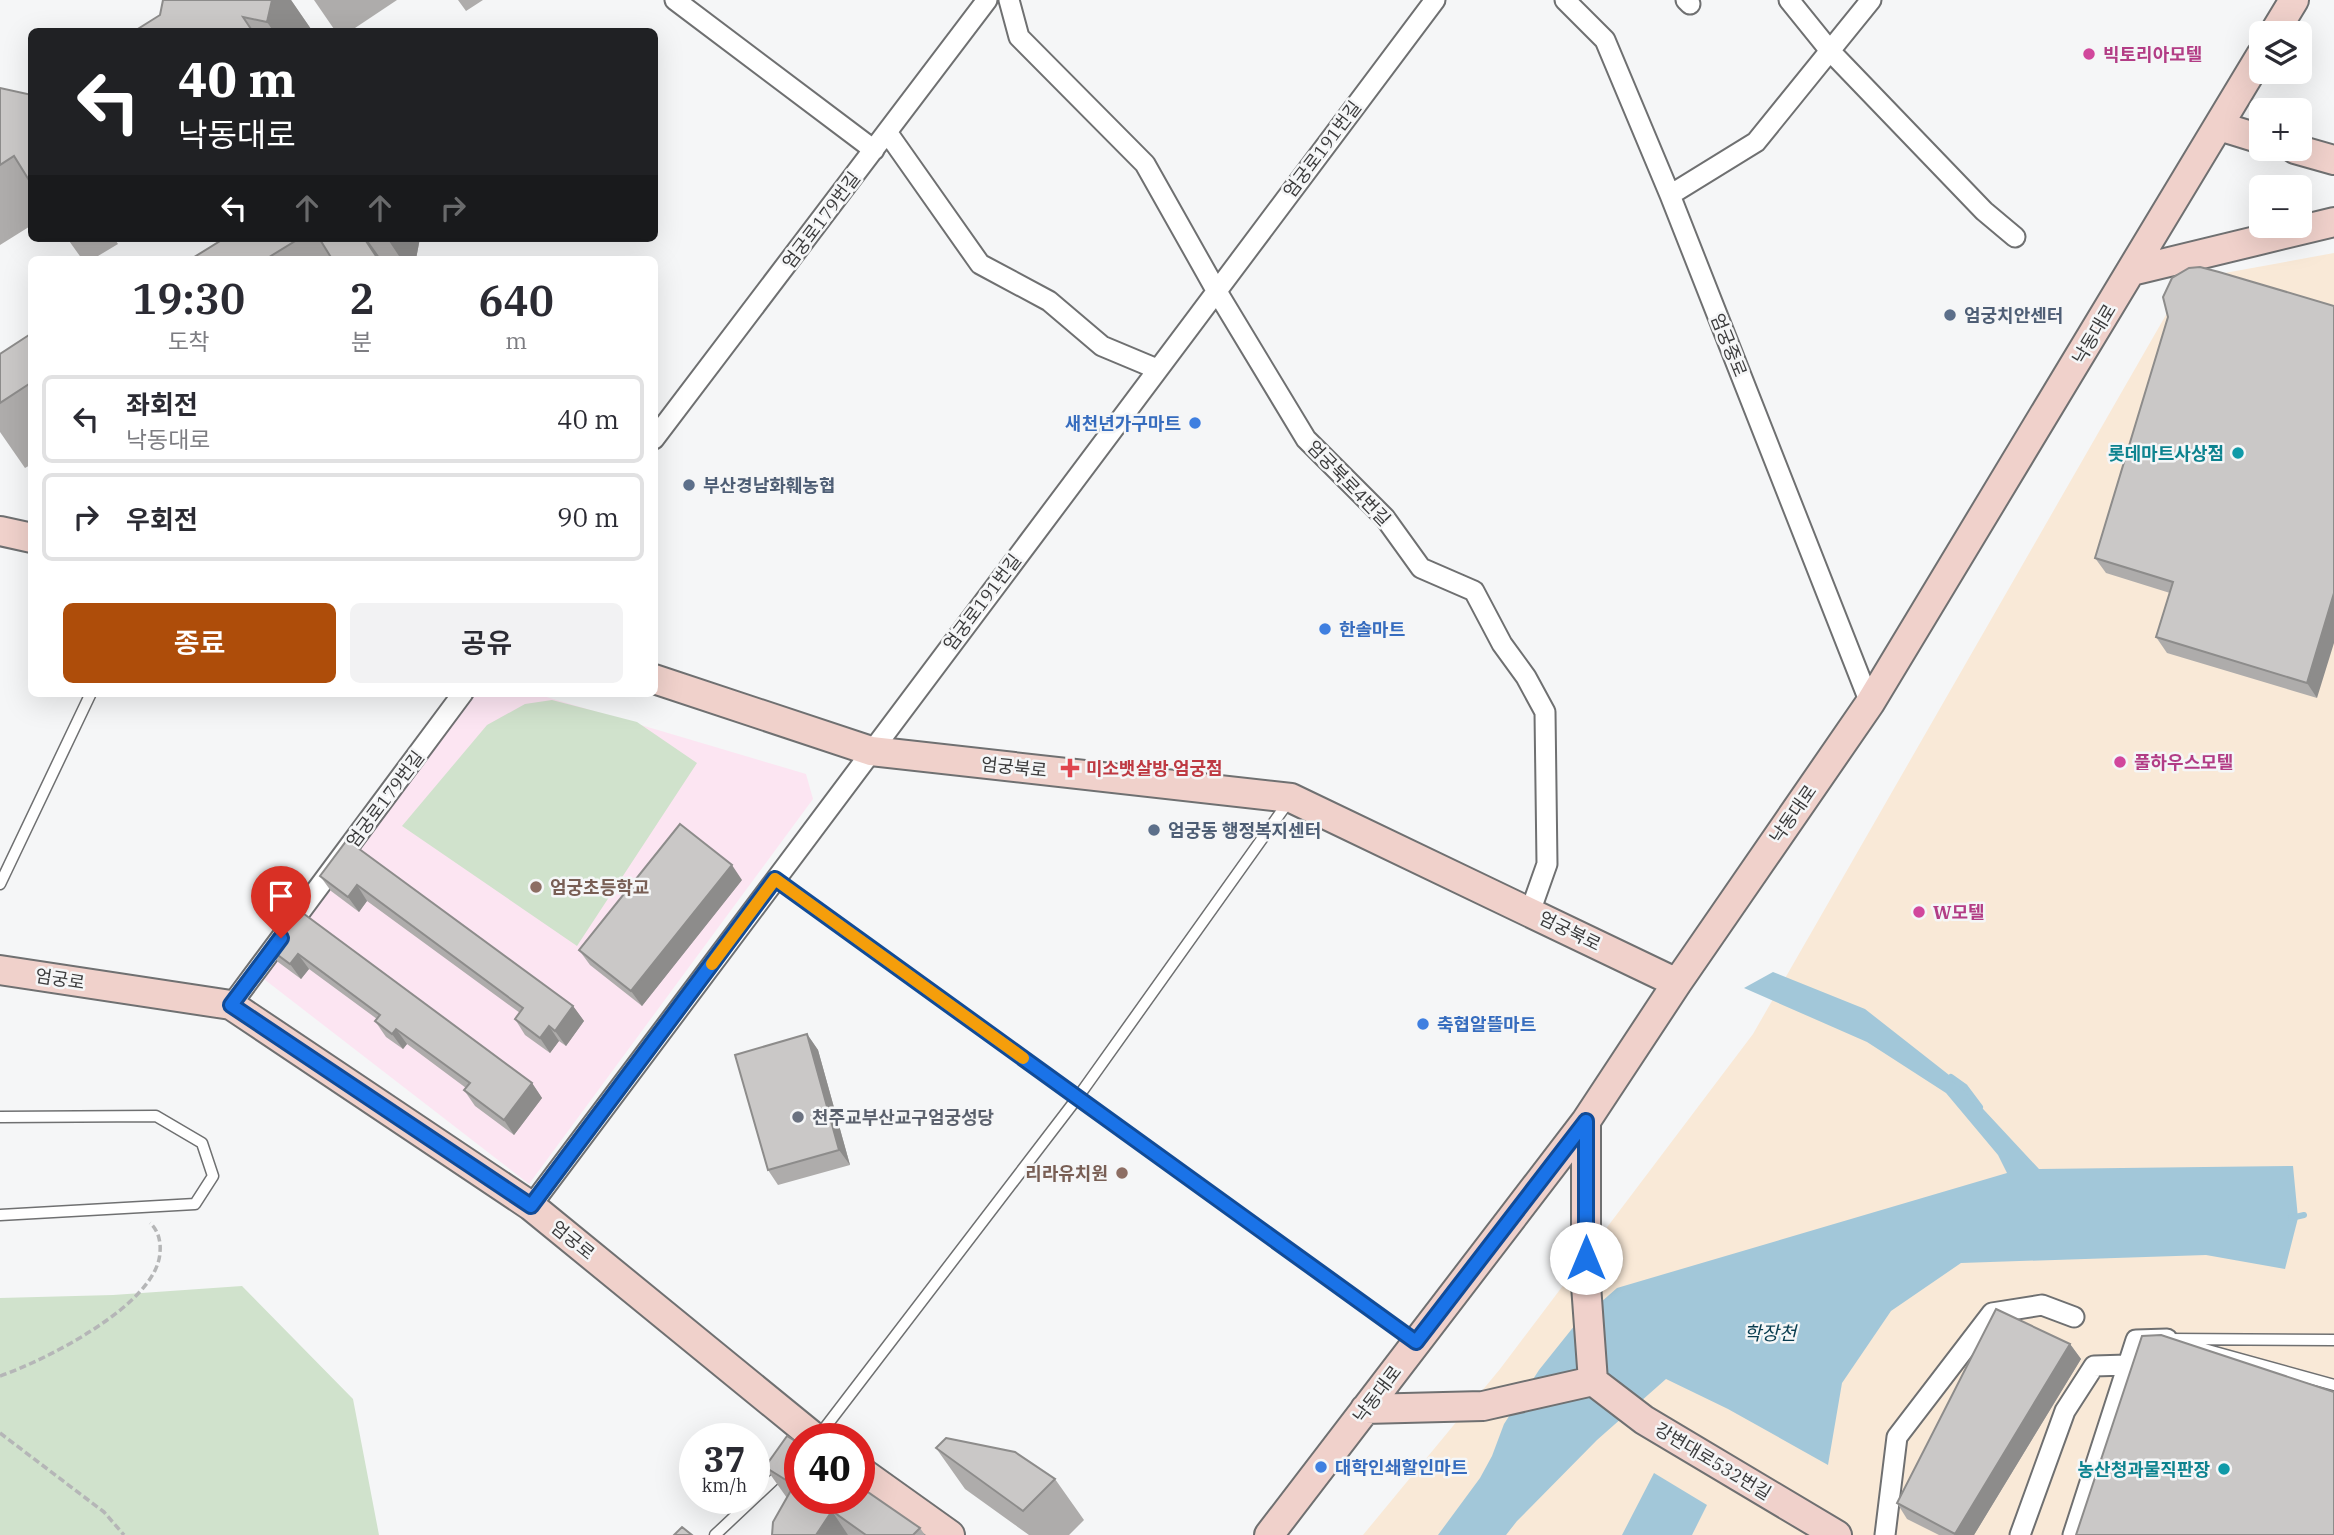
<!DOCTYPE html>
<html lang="ko">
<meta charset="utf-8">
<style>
:root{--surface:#fff;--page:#f2f2f3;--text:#2b2b33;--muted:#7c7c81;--line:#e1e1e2;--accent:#ae4d0a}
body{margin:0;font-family:"IBM Plex Serif","Noto Sans KR",serif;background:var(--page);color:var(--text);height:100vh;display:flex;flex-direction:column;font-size:26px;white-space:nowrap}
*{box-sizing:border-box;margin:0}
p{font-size:23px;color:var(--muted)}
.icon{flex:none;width:38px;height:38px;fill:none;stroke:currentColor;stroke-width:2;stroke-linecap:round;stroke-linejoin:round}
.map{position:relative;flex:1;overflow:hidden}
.sheet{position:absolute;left:28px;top:256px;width:630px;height:441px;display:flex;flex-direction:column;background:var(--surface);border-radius:10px;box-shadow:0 7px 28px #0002}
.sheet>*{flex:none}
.hud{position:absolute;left:28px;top:28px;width:630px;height:214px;border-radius:10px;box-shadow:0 7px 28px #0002;background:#202124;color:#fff;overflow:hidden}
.controls{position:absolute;left:2249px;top:21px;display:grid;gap:14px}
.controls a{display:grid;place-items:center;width:63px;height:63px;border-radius:10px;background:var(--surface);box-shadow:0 7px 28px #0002;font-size:35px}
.speed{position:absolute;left:679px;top:1423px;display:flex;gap:14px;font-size:35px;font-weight:700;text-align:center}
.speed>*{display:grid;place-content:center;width:91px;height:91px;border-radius:50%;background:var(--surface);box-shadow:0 7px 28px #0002;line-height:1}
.speed small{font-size:18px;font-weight:400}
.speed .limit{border:10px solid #d22;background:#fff;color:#111}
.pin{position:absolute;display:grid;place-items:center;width:60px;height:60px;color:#fff;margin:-72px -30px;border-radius:50% 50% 50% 0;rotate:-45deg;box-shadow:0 0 7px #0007}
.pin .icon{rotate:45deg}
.me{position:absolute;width:77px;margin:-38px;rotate:0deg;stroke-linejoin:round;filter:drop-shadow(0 0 5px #0008)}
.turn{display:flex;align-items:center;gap:24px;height:147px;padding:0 35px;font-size:32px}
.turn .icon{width:91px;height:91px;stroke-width:2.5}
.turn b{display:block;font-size:49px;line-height:60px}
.lanes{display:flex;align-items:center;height:66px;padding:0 35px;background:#0003;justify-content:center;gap:35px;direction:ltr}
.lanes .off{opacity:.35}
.eta{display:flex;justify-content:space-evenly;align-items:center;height:119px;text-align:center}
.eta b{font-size:42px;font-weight:600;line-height:49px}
.primary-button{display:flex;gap:14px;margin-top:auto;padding:14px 35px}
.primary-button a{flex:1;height:80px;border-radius:10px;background:var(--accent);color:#fff;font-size:28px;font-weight:600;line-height:80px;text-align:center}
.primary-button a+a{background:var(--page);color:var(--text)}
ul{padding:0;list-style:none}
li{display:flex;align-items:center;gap:21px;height:88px;margin:0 14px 10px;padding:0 21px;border:4px solid var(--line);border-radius:10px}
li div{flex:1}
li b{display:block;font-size:26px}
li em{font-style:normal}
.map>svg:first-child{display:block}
</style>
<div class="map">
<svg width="2334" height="1535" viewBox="0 0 2334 1535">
<rect width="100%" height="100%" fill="#f5f6f7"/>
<path fill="#f9e9d7" d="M2334,253V1535H1363L1500,1369L1753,1034L2186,280Z"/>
<path fill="#fce5f2" d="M469,693H533L806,774L813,799L529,1184L260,976Z"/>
<path fill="#d0e2cc" d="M552,700L637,722L697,763L577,946L402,826L487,725L525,704Z
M242,1286L353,1399L379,1535H0V1298L113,1295Z"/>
<path fill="#a2c7d9" d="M1773,972L1865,1009L1958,1082L2039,1169L2293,1166L2298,1218L2285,1269L2206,1255L1961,1263L1891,1311L1842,1383L1828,1465L1728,1409L1666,1379L1597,1440L1517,1521L1506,1535H1438L1480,1478L1492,1456L1504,1424L1539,1370L1575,1325L1617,1288L2007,1173L1998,1155L1946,1093L1867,1042L1744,988Z
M1654,1473L1707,1505L1692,1535H1622Z"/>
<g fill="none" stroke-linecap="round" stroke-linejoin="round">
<path stroke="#a2c7d9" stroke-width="6" d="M1951,1077L1965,1087L1980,1107
M2291,1218L2304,1215"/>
<g stroke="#6f7071" stroke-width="13">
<path id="lane" d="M775,879L1416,1342
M0,884L91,693
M0,1117L156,1116L202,1143L213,1176L195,1204L0,1215
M2172,1340L2167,1339L2334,1340
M2186,1344L2334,1385
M817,1438L1078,1097L1289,801
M715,1535L800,1455"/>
</g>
<g stroke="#6f7071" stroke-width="23">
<path id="street" d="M675,0L874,150
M1009,0L1019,37L1145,164L1216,290L1306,439L1385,518L1421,568L1474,591L1502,644L1526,677L1545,712L1547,864L1530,912
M1565,0L1605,40L1670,195L1870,703
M1686,0L1690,4
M1789,0L1831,52L1984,211L2015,237
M887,132L980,264L1049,301L1102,346L1157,369
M1670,195L1756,142L1871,0
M654,439L987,0
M231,1005L463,693
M531,1206L1435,0
M1885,1535L1897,1437L1992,1313L2042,1305L2074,1317
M2020,1535L2065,1411L2094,1366L2127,1365
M2073,1535L2136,1340L2167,1339"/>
</g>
<g stroke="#6f7071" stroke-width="32">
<path id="secondary" d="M2274,33L2294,0
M2219,126L2261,139
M2295,149L2334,160
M2132,271L2334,222
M0,531L32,538
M654,679L871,751L1291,798L1677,983
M0,970L231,1005L531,1206L815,1438
M1586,1121V1285L1593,1381L1644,1420L1837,1535
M1365,1409L1483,1406L1593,1381
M859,1470L950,1535
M1269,1535L1586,1121L1677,983L1870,703L2261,55"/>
</g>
<path stroke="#b5b6b7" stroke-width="3.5" stroke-dasharray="7 3.5" stroke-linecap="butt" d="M0,1376C44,1361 158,1304 160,1252C161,1241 158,1230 150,1223
M0,1433L104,1512L124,1535"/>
<use href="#lane" stroke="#fff" stroke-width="10"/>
<use href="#street" stroke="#fff" stroke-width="19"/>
<use href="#secondary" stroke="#f0d1cb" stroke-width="28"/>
</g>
<path fill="#aeacab" d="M291,0L313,32H133L160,15Z
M314,0H397L349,32H336Z
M458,0H483L466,11Z
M0,88L32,95V225L0,245Z
M67,238H114L118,244L93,259H82Z
M225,238H420L416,259H191Z
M2200,267L2317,698L2167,653L2156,637L2170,593L2106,573L2095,558Z
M32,333V464L25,468L0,432V354Z
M347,840L573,1006L584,1021L566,1046L559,1041L550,1053L525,1035L515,1019L520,1013L367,901L359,912L331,891L320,876Z
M742,880L642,1006L590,965L579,950Z
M296,908L532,1083L542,1098L514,1135L475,1106L464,1090L466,1088L407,1044L403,1049L386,1037L375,1021L377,1019L309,969L301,979L278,962L267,947Z
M807,1034L818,1050L850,1165L778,1185L768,1170Z
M2070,1344L2081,1359L1974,1535H1939L1907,1519L1897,1503Z
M936,1448L1055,1479L1084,1520L1069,1535H1029L965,1489Z
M765,1467L920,1528L925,1535H772L787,1498Z"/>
<path fill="#8d8c8b" d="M272,0H291L313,32H274L267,22Z
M364,238H366L381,259H378Z
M387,238H420L416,259H401Z
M2334,593V643L2317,698L2307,683Z
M732,865L742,880L642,1006L631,991Z
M357,885L367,901L359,912L348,897Z
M298,954L309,969L301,979L290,964Z
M573,1006L584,1021L566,1046L555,1031Z
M549,1026L559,1041L550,1053L540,1038Z
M396,1029L407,1044L403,1049L392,1034Z
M807,1034L818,1050L850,1165L839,1150Z
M532,1083L542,1098L514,1135L504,1120Z
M2070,1344L2081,1359L1974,1535H1956L1955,1534Z
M832,1511L848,1535H816Z"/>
<path fill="#cac8c7" stroke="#8d8c8b" stroke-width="2" d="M163,0H272L267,22L243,17L253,32H133L160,15Z
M0,88L32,95V185L14,156L0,165Z
M225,238H300L266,259H191Z
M319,238H364L378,259H332Z
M2200,267L2219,272L2334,306V593L2307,683L2156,637L2173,582L2095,558L2168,317L2163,297L2172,278L2189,268Z
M32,333V382L0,403V354Z
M680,824L732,865L631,991L579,950Z
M347,840L573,1006L555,1031L549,1026L540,1038L515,1019L523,1008L357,885L348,897L320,876Z
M296,908L532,1083L504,1120L464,1090L470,1083L396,1029L392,1034L375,1021L380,1015L298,954L290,964L267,947Z
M807,1034L839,1150L768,1170L735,1055Z
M1996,1309L2070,1344L1955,1534L1897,1503Z
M2161,1335L2334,1392V1535H2076L2142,1336Z
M787,1436L800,1444V1498H859V1486L920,1528L913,1535H866L832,1511L816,1535H772L773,1522L794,1485L765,1467Z
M946,1438L1015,1452L1055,1479L1023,1511L936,1448Z
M682,1527L692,1535H674Z"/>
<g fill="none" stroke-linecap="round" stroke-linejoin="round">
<g stroke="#114b97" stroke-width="18">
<path id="route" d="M281,938L231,1005L531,1206L775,879L1416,1342L1586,1121V1258"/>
</g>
<use href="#route" stroke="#1a73e8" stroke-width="12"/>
<path stroke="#f59e0b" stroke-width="12" d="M712,964L775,879L1023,1058"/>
</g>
<g fill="#d1479c" stroke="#f5f6f7" stroke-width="2.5">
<circle cx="2089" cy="54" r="7"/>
<circle cx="2120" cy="762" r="7"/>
<circle cx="1919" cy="912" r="7"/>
</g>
<g fill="#5c6f8a" stroke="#f5f6f7" stroke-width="2.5">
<circle cx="1950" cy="315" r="7"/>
<circle cx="689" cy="485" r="7"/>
<circle cx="1154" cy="830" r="7"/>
</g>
<g fill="#3f7fe0" stroke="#f5f6f7" stroke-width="2.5">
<circle cx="1195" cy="423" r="7"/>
<circle cx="1325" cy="629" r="7"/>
<circle cx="1423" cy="1024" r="7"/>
<circle cx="1321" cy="1467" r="7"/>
</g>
<g fill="#0f9aa8" stroke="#f5f6f7" stroke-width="2.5">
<circle cx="2238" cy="453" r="7"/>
<circle cx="2224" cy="1469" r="7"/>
</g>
<path fill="#e0444e" stroke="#f5f6f7" stroke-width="2.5" d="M1066.5 757.5h7v7h7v7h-7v7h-7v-7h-7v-7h7z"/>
<g fill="#8d6e63" stroke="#f5f6f7" stroke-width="2.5">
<circle cx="536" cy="887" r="7"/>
<circle cx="1122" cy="1173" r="7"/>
</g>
<circle fill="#6b7280" stroke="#f5f6f7" stroke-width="2.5" cx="798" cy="1117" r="7"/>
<g text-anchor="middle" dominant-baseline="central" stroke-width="5" stroke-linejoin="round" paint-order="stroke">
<g font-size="18" font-weight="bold" fill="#b23c85" stroke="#f5f6f7" text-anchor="start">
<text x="2103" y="54">빅토리아모텔</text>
<text x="2134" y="762">풀하우스모텔</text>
<text x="1933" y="912">W모텔</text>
</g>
<g font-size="18" fill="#3b3b3c" stroke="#f5f6f7">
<text transform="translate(1322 149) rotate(-53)">엄궁로191번길</text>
<text transform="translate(821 220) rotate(-53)">엄궁로179번길</text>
<text transform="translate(2094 334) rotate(-59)">낙동대로</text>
<text transform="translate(1729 345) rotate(68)">엄궁중로</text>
<text transform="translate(1349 483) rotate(46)">엄궁북로4번길</text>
<text transform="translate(982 602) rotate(-53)">엄궁로191번길</text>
<text transform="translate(1014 767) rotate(6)">엄궁북로</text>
<text transform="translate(385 799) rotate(-53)">엄궁로179번길</text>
<text transform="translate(1793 814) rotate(-55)">낙동대로</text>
<text transform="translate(1570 931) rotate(26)">엄궁북로</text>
<text transform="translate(60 979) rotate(9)">엄궁로</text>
<text transform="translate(573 1240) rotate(39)">엄궁로</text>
<text transform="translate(1377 1394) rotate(-53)">낙동대로</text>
<text transform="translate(1713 1461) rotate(31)">강변대로532번길</text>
</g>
<g font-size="18" font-weight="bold" fill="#4e5e75" stroke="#f5f6f7" text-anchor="start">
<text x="1964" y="315">엄궁치안센터</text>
<text x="703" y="485">부산경남화훼농협</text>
<text x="1168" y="830">엄궁동 행정복지센터</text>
</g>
<g font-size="18" font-weight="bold" fill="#366cbe" stroke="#f5f6f7" text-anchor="start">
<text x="1181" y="423" text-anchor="end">새천년가구마트</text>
<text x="1339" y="629">한솔마트</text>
<text x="1437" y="1024">축협알뜰마트</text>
<text x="1335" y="1467">대학인쇄할인마트</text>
</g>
<g font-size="18" font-weight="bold" fill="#0d838f" stroke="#f5f6f7" text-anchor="end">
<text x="2224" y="453">롯데마트사상점</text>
<text x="2210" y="1469">농산청과물직판장</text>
</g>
<g font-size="18" font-weight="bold" fill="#be3a42" stroke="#f5f6f7" text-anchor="start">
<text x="1086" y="768">미소뱃살방 엄궁점</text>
</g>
<g font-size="18" font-weight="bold" fill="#785e54" stroke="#f5f6f7" text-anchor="start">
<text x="550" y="887">엄궁초등학교</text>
<text x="1108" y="1173" text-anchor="end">리라유치원</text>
</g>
<g font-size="18" font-weight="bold" fill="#5b616d" stroke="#f5f6f7" text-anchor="start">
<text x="812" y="1117">천주교부산교구엄궁성당</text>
</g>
<g font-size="19" font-style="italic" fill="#073c4f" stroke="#f5f6f7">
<text x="1770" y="1333">학장천</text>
</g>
</g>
</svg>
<div class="controls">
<a><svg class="icon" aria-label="layers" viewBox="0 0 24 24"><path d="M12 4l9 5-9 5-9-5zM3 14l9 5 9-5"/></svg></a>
<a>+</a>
<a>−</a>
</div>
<div class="speed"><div>37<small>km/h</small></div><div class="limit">40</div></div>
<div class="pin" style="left:281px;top:938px;background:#d93025"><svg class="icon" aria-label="arrive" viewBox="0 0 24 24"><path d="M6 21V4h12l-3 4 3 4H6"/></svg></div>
<svg class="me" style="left:1586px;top:1258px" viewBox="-20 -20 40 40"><circle r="19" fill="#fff"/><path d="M0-13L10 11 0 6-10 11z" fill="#1a73e8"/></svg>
<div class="hud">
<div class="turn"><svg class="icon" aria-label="left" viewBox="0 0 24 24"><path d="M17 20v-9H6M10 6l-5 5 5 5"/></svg><div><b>40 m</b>낙동대로</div></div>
<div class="lanes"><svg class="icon" aria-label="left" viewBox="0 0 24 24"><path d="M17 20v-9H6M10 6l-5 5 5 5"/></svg><svg class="icon off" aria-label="ahead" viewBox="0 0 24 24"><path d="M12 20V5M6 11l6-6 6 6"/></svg><svg class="icon off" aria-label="ahead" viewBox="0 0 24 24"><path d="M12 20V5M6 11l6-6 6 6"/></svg><svg class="icon off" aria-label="right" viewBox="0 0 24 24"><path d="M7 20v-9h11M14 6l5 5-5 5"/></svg></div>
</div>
<section class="sheet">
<div class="eta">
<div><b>19:30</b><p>도착</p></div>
<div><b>2</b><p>분</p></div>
<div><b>640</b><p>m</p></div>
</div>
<ul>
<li><svg class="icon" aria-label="left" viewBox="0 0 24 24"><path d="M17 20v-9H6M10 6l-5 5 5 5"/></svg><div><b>좌회전</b><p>낙동대로</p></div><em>40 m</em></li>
<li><svg class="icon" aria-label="right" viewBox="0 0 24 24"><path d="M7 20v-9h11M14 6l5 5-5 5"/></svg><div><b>우회전</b></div><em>90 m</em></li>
</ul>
<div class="primary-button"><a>종료</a><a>공유</a></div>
</section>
</div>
